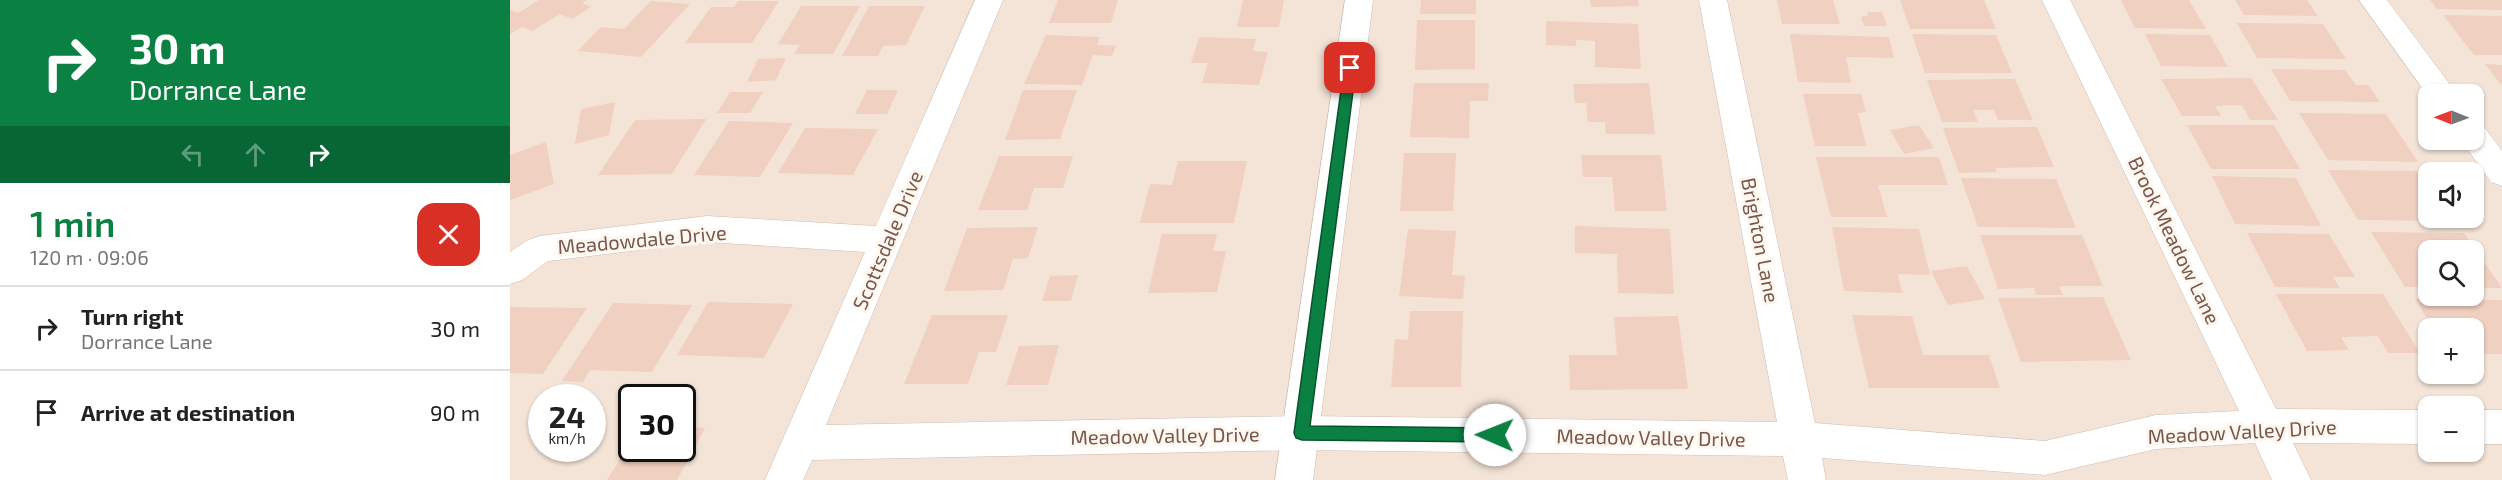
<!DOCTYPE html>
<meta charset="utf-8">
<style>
:root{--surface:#fff;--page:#f6f6f6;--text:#222;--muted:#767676;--line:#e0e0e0;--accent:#0b8043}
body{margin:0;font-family:"Exo 2",sans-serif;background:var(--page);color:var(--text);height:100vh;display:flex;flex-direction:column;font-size:22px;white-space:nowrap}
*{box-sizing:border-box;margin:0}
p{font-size:20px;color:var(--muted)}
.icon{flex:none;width:33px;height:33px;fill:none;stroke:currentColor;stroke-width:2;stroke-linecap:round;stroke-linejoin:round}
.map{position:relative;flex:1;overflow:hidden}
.details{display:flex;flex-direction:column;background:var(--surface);width:510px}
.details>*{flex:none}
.guide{background:#0b8043;color:#fff;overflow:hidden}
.needle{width:39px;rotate:271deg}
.tools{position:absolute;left:1908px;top:84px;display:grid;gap:12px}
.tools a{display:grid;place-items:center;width:66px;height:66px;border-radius:12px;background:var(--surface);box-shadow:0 2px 4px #0004;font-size:30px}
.speed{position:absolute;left:18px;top:384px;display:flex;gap:12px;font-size:30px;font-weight:700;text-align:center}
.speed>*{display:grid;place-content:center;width:78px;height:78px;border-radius:50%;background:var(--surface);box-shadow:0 2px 4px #0004;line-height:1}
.speed small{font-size:15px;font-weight:400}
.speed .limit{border:3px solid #111;border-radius:9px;background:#fff;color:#111}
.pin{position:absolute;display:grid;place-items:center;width:51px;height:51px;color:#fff;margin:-26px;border-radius:12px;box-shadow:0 3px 9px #0006}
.me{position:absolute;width:66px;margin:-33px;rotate:271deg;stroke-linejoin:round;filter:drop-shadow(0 0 4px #0008)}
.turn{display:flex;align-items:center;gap:21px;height:126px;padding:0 30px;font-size:27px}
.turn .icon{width:78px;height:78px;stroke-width:2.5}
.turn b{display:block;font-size:42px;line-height:51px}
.lanes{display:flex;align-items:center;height:57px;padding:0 30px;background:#0003;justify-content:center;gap:30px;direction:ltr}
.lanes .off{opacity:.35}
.round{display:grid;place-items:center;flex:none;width:63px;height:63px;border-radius:18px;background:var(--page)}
.summary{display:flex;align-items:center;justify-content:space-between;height:102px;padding:0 30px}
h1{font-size:36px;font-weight:600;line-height:45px;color:var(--accent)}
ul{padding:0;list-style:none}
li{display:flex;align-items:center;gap:18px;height:84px;padding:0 30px;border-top:2px solid var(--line)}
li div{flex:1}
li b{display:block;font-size:22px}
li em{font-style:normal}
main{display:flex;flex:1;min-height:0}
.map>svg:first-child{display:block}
</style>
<main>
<section class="details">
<div class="guide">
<div class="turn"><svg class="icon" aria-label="right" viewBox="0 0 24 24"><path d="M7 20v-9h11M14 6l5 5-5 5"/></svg><div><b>30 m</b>Dorrance Lane</div></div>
<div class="lanes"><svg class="icon off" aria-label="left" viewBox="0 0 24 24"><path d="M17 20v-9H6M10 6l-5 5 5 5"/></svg><svg class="icon off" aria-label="ahead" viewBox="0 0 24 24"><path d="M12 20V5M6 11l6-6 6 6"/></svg><svg class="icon" aria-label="right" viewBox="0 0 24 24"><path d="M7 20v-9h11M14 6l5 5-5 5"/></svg></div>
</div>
<div class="summary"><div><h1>1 min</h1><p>120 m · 09:06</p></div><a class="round" style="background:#d93025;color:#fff"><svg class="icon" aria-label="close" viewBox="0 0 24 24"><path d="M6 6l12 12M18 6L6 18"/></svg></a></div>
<ul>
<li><svg class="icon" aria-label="right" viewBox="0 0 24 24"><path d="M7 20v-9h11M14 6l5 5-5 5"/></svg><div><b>Turn right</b><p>Dorrance Lane</p></div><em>30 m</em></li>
<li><svg class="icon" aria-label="arrive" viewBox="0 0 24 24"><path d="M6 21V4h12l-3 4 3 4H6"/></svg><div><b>Arrive at destination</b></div><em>90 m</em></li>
</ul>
</section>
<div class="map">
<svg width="1992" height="480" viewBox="0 0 1992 480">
<rect width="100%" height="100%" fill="#fcf3e9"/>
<path fill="#f3e4d7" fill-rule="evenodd" d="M0,0H1992V480H0ZM1918,94H1964V140H1918ZM1918,172H1964V218H1918ZM1918,250H1964V296H1918ZM1918,328H1964V374H1918ZM32,398H82V448H32ZM122,398H172V448H122ZM1918,406H1964V452H1918Z"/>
<path fill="#f0d0c1" d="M29,0H77L72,3L81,7L62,19L50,14L22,31L12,27L0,34V9L8,13Z
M548,0H608L601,23H539Z
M733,0H774L769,27H727Z
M911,0H966V14H910Z
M1080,0H1128L1129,6L1081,7Z
M1267,0H1323L1330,24H1272Z
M1390,0H1474L1486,29H1400Z
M1611,0H1679L1696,29L1625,28Z
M1725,0H1797L1808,16L1734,15Z
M1920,0H1992V10L1927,9Z
M141,1L180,4L131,57L68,51L91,27L114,29Z
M228,1H269L242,43H175L201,7H224Z
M291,6H350L323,54H284L290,45L268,44Z
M359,6H415L396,45L373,46L368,56H332Z
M1357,12H1372L1377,26H1354L1351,17L1358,16Z
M1933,15L1992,16V55H1964Z
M907,20H965V69L905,70Z
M1036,21L1128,24L1131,69L1085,67V41L1066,40V46L1036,45Z
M1727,23L1813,24L1836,59L1747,58Z
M1280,34L1379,37L1384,58L1336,57L1341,83L1288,82Z
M1402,34L1486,35L1502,73H1415Z
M1635,34L1700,35L1718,67L1651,66Z
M536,35L590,37L587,45L606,46L602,56L583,55L572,85L514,84Z
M689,37L746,39L743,51L758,52L749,85L692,83L698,63H681Z
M276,58L266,80L237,82L248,59Z
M1975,64L1992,65V86Z
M1761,69L1835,70L1846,85H1858L1870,102L1780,101Z
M1741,78L1768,120H1740L1732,105L1705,106L1711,116H1672L1651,79Z
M1505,79L1523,120H1488L1484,110H1463L1468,122H1432L1417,80Z
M904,83H979L978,101H960L959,138L900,137Z
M1139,83L1145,134H1096L1095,122H1078L1076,103H1065L1063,84Z
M357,90H388L377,114H345Z
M513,90H567L550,139L495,140Z
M220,92H253L240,113H207Z
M1293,94H1351L1356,112L1348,113L1356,146H1305Z
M105,102L99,135L65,144L71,109Z
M1789,113L1876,114L1908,162L1818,160Z
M196,119L162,174L88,175L125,120Z
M219,121L283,123L250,177L184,175Z
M1409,125L1424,148L1394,154L1380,130Z
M1677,125H1764L1790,169H1701Z
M1527,127L1544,167L1485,168L1487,172L1449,173L1433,128Z
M295,128L368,129L343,175L268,173Z
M36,142L44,184L0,200V155Z
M894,153H946L943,211H890Z
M1071,155H1151L1157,211H1105L1102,177H1073Z
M489,156H563L553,188H524L517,210H468Z
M1306,157H1429L1438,185H1368L1377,217H1321Z
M668,161H737L724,223H630L640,184L662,185Z
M1818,170L1914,171L1918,177V218H1946L1948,221L1848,220Z
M1702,176L1786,178L1811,226L1725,224Z
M1451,178L1546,179L1566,228L1468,227Z
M1065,226L1160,229L1164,294L1108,293L1107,254L1065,253Z
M528,227L518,258L503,259L493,290L434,291L457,228Z
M1322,227L1409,229L1420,275L1388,274L1392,293L1334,291Z
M898,229L946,231L942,275L955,276L953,299L889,296Z
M1861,232L1954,233L1992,288H1964V250H1918V287H1895Z
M1737,233L1819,234L1845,277H1823L1830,288L1765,287Z
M652,234H707L703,251H716L707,292L638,293Z
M1470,235H1572L1593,286H1549L1553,295H1526L1524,288L1488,289Z
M1457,266L1475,299L1438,305L1421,271Z
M568,275L561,301H532L540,276Z
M1766,294H1873L1910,353H1878L1868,336L1831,337L1839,350L1797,351Z
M1593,297L1621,360L1511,362L1488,298Z
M1905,299L1992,300V354H1964V328H1923Z
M198,302L283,304L254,358L167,355Z
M103,303L182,305L142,372L80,370L73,382L52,381Z
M0,307L77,308L33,374L0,373Z
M900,311H953L951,387H881L885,339L898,340Z
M422,315H498L486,352H469L458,384H394Z
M1342,315L1402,316L1413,355H1479L1490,388H1359Z
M1168,316L1178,389L1060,390L1059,355H1107L1104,317Z
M549,345L538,385H496L509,346Z
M172,427L195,428L167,480H97L122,440V448H172Z"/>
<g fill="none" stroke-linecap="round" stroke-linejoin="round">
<g stroke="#d0bcb1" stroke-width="1">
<path id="street" d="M465,0H493L316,425L792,416L1267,422L1189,0H1217L1305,423L1535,441L1646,415L1729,411L1532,0H1560L1766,409L1918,410V444L1783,443L1801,480H1762L1745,443L1646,449L1535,475L1312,458L1316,480H1278L1273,456L792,450L302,460L293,480H255L355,252L197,242L38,261L12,280L0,284V252L18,240L30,236L197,216L366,226Z
M1849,0H1877L1947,94L1918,96Z
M1964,125L1975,128L1992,151V186L1981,182L1951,140H1964Z
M1964,410H1992V444H1964Z"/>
</g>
<g stroke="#d3bbaf" stroke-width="1">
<path id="secondary" d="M835,0H863L803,480H765Z"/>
</g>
<use href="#street" fill="#fff" fill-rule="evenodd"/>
<use href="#secondary" fill="#fff" fill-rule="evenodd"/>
</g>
<path fill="#0b8043" stroke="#07532c" stroke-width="1.5" d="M840,64L846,68L800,426L985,428L990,430L992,435L990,440L985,442L792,440L786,438L784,433L834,68Z"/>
<g text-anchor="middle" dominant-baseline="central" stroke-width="6" stroke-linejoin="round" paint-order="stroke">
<g font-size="20" fill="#76584d" stroke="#fef7ef">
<text transform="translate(132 239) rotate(-5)">Meadowdale Drive</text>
<text transform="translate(377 240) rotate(-67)">Scottsdale Drive</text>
<text transform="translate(1251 240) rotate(79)">Brighton Lane</text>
<text transform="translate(1665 240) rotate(64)">Brook Meadow Lane</text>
<text transform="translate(1732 431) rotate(-3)">Meadow Valley Drive</text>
<text transform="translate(655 435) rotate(-1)">Meadow Valley Drive</text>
<text transform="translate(1141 437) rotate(1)">Meadow Valley Drive</text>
</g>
</g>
</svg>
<div class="tools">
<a><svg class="needle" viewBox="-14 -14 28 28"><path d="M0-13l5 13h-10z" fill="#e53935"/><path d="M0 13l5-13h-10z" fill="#767676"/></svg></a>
<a><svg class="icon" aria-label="sound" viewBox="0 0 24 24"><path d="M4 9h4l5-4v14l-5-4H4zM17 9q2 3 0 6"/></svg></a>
<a><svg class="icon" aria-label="search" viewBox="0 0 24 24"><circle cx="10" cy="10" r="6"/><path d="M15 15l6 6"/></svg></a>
<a>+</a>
<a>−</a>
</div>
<div class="speed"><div>24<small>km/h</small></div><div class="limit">30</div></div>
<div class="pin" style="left:840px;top:68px;background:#d93025"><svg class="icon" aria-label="arrive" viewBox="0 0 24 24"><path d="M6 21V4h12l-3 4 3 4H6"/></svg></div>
<svg class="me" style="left:985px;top:435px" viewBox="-20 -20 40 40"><circle r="19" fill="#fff"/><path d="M0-13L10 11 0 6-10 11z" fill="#0b8043"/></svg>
</div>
</main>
